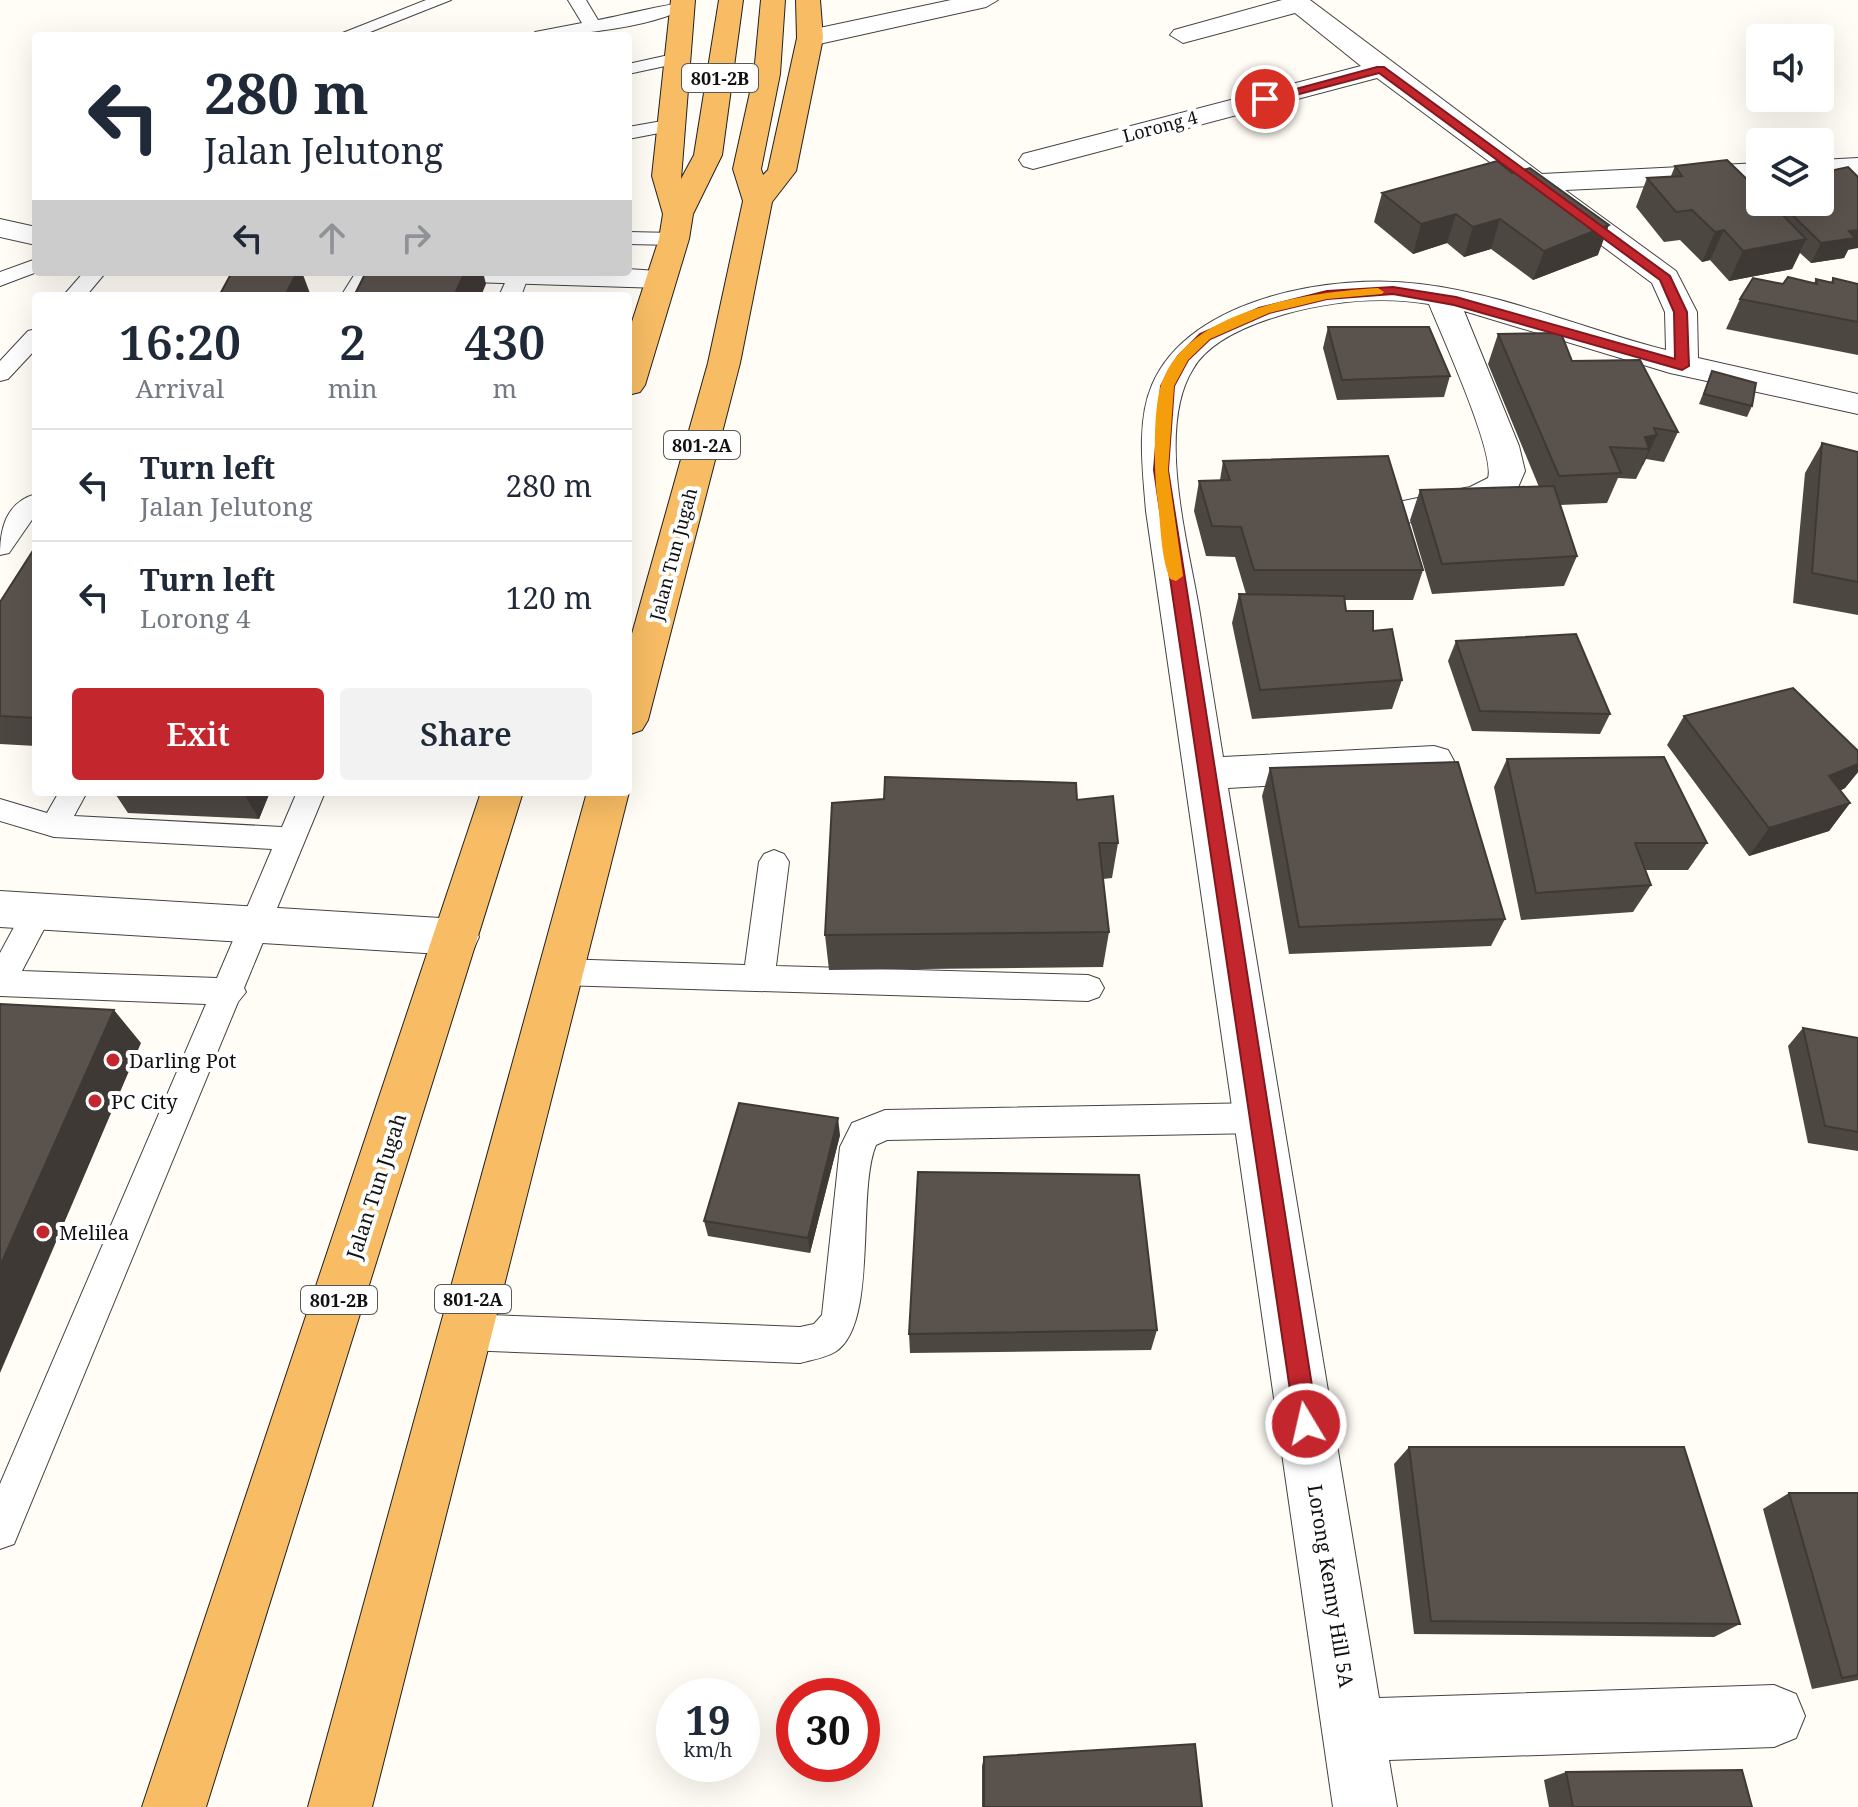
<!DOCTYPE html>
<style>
:root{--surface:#fff;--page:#f2f2f3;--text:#1f2937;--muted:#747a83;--line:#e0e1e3;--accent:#c4262e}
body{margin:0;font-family:"Noto Serif",serif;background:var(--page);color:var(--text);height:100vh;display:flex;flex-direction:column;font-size:30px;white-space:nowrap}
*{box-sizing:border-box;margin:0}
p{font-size:26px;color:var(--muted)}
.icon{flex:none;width:44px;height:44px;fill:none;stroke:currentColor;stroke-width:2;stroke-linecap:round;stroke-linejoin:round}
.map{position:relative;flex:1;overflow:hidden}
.details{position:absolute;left:32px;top:292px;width:600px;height:504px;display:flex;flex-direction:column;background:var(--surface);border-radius:8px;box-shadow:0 8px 32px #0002}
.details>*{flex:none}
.hud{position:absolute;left:32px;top:32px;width:600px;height:244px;border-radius:8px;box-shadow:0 8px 32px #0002;background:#fff;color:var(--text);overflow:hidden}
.controls{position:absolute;left:1746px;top:24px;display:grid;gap:16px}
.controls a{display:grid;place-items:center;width:88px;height:88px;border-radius:8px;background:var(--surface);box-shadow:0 8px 32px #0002;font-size:40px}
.speed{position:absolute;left:656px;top:1678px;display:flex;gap:16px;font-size:40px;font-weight:700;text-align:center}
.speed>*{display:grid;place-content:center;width:104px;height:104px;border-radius:50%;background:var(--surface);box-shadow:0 8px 32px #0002;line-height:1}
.speed small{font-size:20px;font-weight:400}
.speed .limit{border:12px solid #d22;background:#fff;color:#111}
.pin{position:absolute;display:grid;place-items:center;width:68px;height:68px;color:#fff;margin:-34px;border:4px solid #fff;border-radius:50%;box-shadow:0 2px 8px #0007}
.me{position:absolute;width:88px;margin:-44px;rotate:351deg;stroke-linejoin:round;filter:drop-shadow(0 0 6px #0008)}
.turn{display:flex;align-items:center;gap:28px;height:168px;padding:0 40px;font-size:36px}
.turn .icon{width:104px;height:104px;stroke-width:2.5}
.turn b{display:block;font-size:56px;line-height:68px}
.lanes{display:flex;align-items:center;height:76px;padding:0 40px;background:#0003;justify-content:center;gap:40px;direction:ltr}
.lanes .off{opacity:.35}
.eta{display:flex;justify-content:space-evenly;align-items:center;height:136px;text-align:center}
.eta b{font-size:48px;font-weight:600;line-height:56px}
.action{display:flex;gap:16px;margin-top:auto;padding:16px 40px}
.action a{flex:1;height:92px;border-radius:8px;background:var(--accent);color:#fff;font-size:32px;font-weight:600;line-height:92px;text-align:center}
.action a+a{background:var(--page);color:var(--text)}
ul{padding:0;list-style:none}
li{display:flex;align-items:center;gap:24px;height:112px;padding:0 40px;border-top:2px solid var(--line)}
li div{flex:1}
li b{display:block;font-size:30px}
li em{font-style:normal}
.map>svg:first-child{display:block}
</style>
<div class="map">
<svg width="1858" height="1807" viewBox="0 0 1858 1807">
<rect width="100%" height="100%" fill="#fffdf5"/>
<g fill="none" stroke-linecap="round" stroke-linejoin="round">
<g stroke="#444" stroke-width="2">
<path id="service" d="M426,0H451L360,36H335Z
M568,0H586L598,20C616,17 680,0 691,3C666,27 567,36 532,36L535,32L582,23Z
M678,53L684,54V62L628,74V64Z
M668,120L677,126L675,130L628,139V127Z
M628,232L674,233L684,239L674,245L628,244Z
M36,259L37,272L0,286V272Z
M84,272H106L86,296H63Z
M356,272H376L363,296H341Z
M510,272H530L521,296H499Z
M36,329V349L8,379L0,381V361L28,331Z
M36,494V514L9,553L0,555C0,529 6,502 36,494Z
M59,792H87L74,816L282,827L297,792H325L244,988L246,992L238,1002L14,1544L0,1549V1484L206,1004L0,996V953L27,903L38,900L49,903L53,912L22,971L217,978L272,849L54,837L0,821V799L47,813Z
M774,850L784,854L789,862L776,966L1088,975L1099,979L1104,988L1099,997L1088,1001L560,985L549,981L545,972L549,963L560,959L745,965L759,862L764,854Z
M1260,1103L1272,1108L1277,1118L1272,1128L1260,1133L887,1140L876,1145C856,1191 879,1325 835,1352C825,1358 811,1360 800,1363L464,1350L451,1344L446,1332L451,1320L464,1314L800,1327L814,1324L822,1315L840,1147L852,1123L885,1110Z"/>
</g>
<g stroke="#444" stroke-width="2">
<path id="minor" d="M951,0H998L986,7L810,46L797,38L810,30Z
M1282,0H1310L1542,174L1760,163V181L1565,190L1676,271L1697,312L1698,358L1858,394V414L1670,373L1464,311L1519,446L1525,471L1516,492L1493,505L1402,524L1389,520L1384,512L1389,504L1470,487L1488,478C1496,454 1441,334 1429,304C1381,296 1332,301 1285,314C1254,323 1210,339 1193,369C1156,428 1188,543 1199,608C1207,657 1215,707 1223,757L1434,746L1448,750L1454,761L1448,772L1434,776L1228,788L1379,1698L1774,1685L1796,1694L1805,1716L1796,1738L1774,1747L1389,1760L1397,1807H1333L1146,511C1143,472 1136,422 1152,385C1189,297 1335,273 1420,284C1504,294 1584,329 1666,350L1665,312L1652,283L1377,78L1033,169L1023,166L1019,160L1023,154L1361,66L1295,13L1183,43L1170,35L1174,30Z
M1858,158V176L1820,178V160Z
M0,219L36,227V245L0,237Z
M628,269L672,272L676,279L672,286L661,288L438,281L427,279L423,272H628Z
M0,891L457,919L473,924L479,937L473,950L457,955L0,927Z"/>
</g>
<g stroke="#222" stroke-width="2">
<path id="trunk" d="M671,0H695L681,179L694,155L719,0H743L722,155L693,214L689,239L645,385L640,392L628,395V334L659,239L663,214L652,176Z
M761,0H785L780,74L761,169L763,175L768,170L797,38L796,0H820L823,38L796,171L772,202L740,363L648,720L642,730L628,735V648L708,363L743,201L733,169L754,74Z
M628,790L629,792L372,1807H308L587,792Z
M481,792H523L206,1807H142Z"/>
</g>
<use href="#service" fill="#fff" fill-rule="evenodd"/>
<use href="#minor" fill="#fff" fill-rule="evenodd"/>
<use href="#trunk" fill="#f7bc64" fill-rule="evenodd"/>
</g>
<path fill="#4d4742" d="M1497,161L1598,255L1533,280L1491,249L1464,257L1447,243L1413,254L1374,222L1382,193Z
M1675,166L1760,202H1820L1848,250L1844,258L1811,263L1800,253L1792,269L1729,281L1710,260L1702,262L1680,240L1664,242L1636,207L1647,178L1671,176Z
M1833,278L1858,284V355L1726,329L1740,299L1783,284L1814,283L1816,279L1831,282Z
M1328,327L1450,376L1444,397L1337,400L1323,348Z
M1498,334L1572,361L1678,432L1664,462L1646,459L1636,479L1618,478L1607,503L1560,505L1577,556L1564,586L1432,594L1410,520L1420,490L1539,487L1488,364Z
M1712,371L1752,406L1747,417L1699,404Z
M1822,443L1858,452V615L1793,603L1805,473Z
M1223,461L1423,570L1413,600H1344L1346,611L1373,631L1402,680L1392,709L1252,719L1232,623L1239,594H1246L1235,557L1206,556L1194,511L1199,481L1220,480Z
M36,546V746L0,744V602Z
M1456,641L1610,714L1600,734L1472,731L1448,661Z
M1684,716L1858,751V772L1845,788L1840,791L1850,803L1829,831L1749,856L1667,745Z
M1507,759L1707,843L1688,870H1645L1651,885L1633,912L1521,920L1494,787Z
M1270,768L1505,919L1491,946L1289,954L1262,796Z
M114,792H270L259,819L128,813Z
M1077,800L1118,843L1112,878L1103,879L1109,932L1103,967L829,970L825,935Z
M1803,1028L1858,1038V1151L1808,1143L1788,1046Z
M840,1135L810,1253L708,1236L704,1221Z
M1157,1330L1151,1350L910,1353L909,1334Z
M1409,1447L1740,1624L1714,1637L1414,1634L1394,1464Z
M1789,1493H1858V1680L1812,1689L1763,1509Z
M984,1757L1202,1807H982V1766Z
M1566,1772L1752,1807H1549L1544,1780Z"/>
<path fill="#3f3936" d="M1456,214L1447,243L1413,254L1421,224Z
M1500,219L1491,249L1464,257L1473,227Z
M1609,225L1598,255L1533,280L1544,251Z
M1724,230L1710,260L1702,262L1715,232Z
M1858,230V248L1848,250L1844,258L1811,263L1821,243L1849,231Z
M1806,239L1792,269L1729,281L1743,251Z
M297,272H302L311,296H285Z
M465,272H483L486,284L481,296H454Z
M1657,435L1643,465H1642L1649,449L1645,437Z
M1858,764V772L1845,788L1808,805L1829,776Z
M243,792H270L259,819Z
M1850,803L1829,831L1749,856L1769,828Z
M114,1010L141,1043L0,1373V1266Z
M838,1118L840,1135L810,1253L808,1238Z"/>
<path fill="#5a524d" stroke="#3f3936" stroke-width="2" d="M1727,160L1760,192V202H1770L1806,239L1743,251L1724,230L1715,232L1692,210L1676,212L1647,178L1682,176L1675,166Z
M1497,161L1512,173L1530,168L1609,225L1544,251L1500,219L1473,227L1456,214L1421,224L1382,193Z
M1848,167L1858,177V230L1849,231L1855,238L1821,243L1779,202H1820V173Z
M232,272H297L285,296H219Z
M366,272H465L454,296H354Z
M1788,277L1817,284L1816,279L1833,283V278L1858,284V322L1740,299L1753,278L1783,284Z
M1328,327H1429L1450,376L1342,380Z
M1561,333L1572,361L1640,360L1678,432L1654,428L1657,435L1645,437L1649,449L1610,447L1621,473L1559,476L1498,334Z
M1712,371L1756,383L1752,406L1704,394Z
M1822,443L1858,452V582L1812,573Z
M1388,456L1423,570H1254L1241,527L1212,526L1199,481L1230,480L1223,461Z
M1554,486L1577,556L1442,564L1420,490Z
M36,546V718L0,716V602Z
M1239,594L1344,596L1346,611H1373V631L1392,629L1402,680L1260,690Z
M1576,634L1610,714L1480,711L1456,641Z
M1793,688L1858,751V764L1829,776L1850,803L1769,828L1684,716Z
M1664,757L1707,843H1635L1651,885L1536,893L1507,759Z
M1458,762L1505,919L1299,927L1270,768Z
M885,777L1076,783L1077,800L1113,796L1118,843H1099L1109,932L825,935L832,803L884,799Z
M0,1004L114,1010L0,1266Z
M1803,1028L1858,1038V1132L1825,1126Z
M739,1103L838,1118L808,1238L704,1221Z
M918,1172L1139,1175L1157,1330L909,1334Z
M1409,1447H1684L1740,1624L1431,1621Z
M1789,1493H1858V1675L1842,1678Z
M1195,1744L1202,1807H984V1757Z
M1742,1770L1752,1807H1573L1566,1772Z"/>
<path fill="#c4262e" stroke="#7f191e" stroke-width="2" d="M1377,67H1384L1670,276L1687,312L1689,366L1682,370L1454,305L1393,294L1327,299L1269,313L1210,339L1188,360L1174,386L1168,470L1318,1424L1314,1432L1306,1435L1298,1432L1295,1424L1154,470L1161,386L1178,356L1200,334L1259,308L1327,291L1393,287L1456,297L1675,359L1674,312L1660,280L1379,73L1265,103L1259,99Z"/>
<path fill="#f59e0b" d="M1378,288L1384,292L1382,294L1327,299L1269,313L1210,339L1188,360L1174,386L1168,470L1183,576L1176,581L1170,579C1160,556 1161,521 1157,495C1154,469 1153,410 1161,385C1185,309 1311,292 1378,288Z"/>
<g fill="#c4262e" stroke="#fff" stroke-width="3">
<circle cx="113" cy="1060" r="8"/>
<circle cx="95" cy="1101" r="8"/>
<circle cx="43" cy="1232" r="8"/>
</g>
<g text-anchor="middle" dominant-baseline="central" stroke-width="8" stroke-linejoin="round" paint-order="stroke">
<g fill="#fff" stroke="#585858" stroke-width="2">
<rect x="682" y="64" width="76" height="28" rx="6"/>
<rect x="664" y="431" width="76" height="28" rx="6"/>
<rect x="435" y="1285" width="76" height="28" rx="6"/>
<rect x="301" y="1286" width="76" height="28" rx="6"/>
</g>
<g font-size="18" font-weight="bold" fill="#111">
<text x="720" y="78">801-2B</text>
<text x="702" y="445">801-2A</text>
<text x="473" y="1299">801-2A</text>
<text x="339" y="1300">801-2B</text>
</g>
<g font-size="18" fill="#111" stroke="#fff">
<text transform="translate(1160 126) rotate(-15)">Lorong 4</text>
<text transform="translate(673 554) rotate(-75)">Jalan Tun Jugah</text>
</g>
<g font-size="20" fill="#111" stroke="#fff" text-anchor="start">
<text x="129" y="1060">Darling Pot</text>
<text x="111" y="1101">PC City</text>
<text x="59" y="1232">Melilea</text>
</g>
<g font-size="20" fill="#111" stroke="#fff">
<text transform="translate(376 1186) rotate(-72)">Jalan Tun Jugah</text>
<text transform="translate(1331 1586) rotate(81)">Lorong Kenny Hill 5A</text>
</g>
</g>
</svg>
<div class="controls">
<a><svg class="icon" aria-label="sound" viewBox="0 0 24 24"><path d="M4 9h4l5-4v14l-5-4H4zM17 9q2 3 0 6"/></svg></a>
<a><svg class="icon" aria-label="layers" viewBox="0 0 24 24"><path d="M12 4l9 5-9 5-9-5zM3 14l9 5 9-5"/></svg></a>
</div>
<div class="speed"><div>19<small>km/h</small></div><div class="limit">30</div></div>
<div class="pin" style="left:1265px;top:99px;background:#d93025"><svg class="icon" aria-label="arrive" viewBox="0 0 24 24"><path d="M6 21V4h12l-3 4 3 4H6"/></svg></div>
<svg class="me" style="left:1306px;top:1424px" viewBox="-20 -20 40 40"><circle r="17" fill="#c4262e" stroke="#fff" stroke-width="3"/><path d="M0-11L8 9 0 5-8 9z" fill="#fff"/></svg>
<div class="hud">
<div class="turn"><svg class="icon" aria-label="left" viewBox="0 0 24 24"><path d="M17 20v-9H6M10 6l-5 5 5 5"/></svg><div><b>280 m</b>Jalan Jelutong</div></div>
<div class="lanes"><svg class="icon" aria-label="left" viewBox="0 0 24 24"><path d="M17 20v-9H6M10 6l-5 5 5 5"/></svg><svg class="icon off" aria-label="ahead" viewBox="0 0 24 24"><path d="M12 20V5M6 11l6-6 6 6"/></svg><svg class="icon off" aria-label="right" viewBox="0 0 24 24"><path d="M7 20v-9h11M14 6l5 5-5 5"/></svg></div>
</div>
<section class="details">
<div class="eta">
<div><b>16:20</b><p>Arrival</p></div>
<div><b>2</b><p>min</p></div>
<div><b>430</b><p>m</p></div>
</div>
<ul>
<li><svg class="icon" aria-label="left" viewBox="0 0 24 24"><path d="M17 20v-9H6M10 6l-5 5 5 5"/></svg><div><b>Turn left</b><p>Jalan Jelutong</p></div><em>280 m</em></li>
<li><svg class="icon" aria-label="left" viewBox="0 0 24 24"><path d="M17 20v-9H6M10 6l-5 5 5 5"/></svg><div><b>Turn left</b><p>Lorong 4</p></div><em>120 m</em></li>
</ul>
<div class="action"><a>Exit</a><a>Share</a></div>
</section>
</div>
